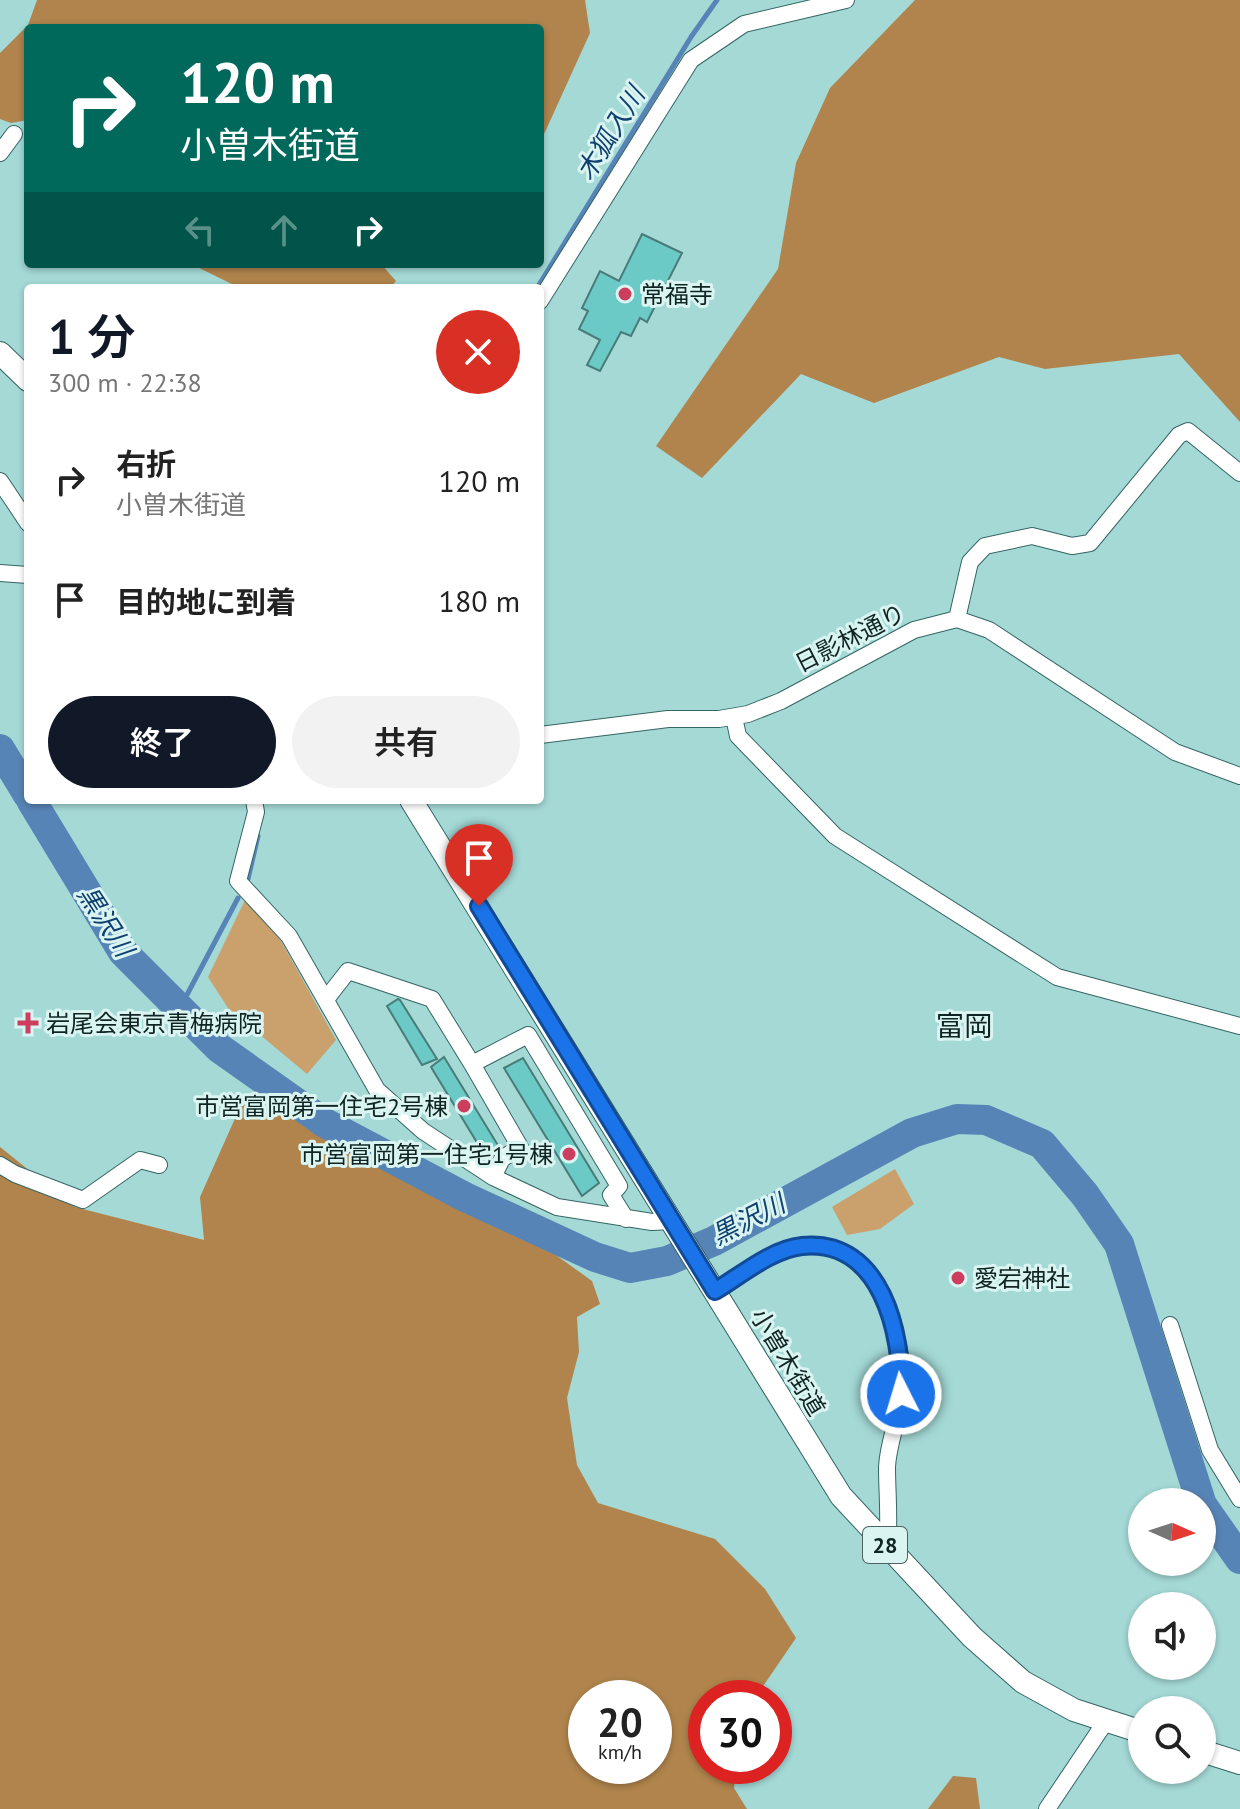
<!DOCTYPE html>
<html lang="ja">
<meta charset="utf-8">
<style>
:root{--surface:#fff;--page:#f2f2f2;--text:#222;--muted:#767676;--accent:#111827}
body{margin:0;font-family:"PT Sans","Noto Sans JP",sans-serif;background:var(--page);color:var(--text);height:100vh;display:flex;flex-direction:column;font-size:30px;white-space:nowrap}
*{box-sizing:border-box;margin:0}
p{font-size:26px;color:var(--muted)}
.icon{flex:none;width:44px;height:44px;fill:none;stroke:currentColor;stroke-width:2;stroke-linecap:round;stroke-linejoin:round}
.map{position:relative;flex:1;overflow:hidden}
.details{position:absolute;left:24px;top:284px;width:520px;height:520px;display:flex;flex-direction:column;background:var(--surface);border-radius:8px;box-shadow:0 2px 6px #0004}
.details>*{flex:none}
.top-card{position:absolute;left:24px;top:24px;width:520px;height:244px;border-radius:8px;box-shadow:0 2px 6px #0004;background:#00695c;color:#fff;overflow:hidden}
.needle{width:52px;rotate:93deg}
.controls{position:absolute;left:1128px;top:1488px;display:grid;gap:16px}
.controls a{display:grid;place-items:center;width:88px;height:88px;border-radius:50%;background:var(--surface);box-shadow:0 2px 6px #0004;font-size:40px}
.speed{position:absolute;left:568px;top:1680px;display:flex;gap:16px;font-size:40px;font-weight:700;text-align:center}
.speed>*{display:grid;place-content:center;width:104px;height:104px;border-radius:50%;background:var(--surface);box-shadow:0 2px 6px #0004;line-height:1}
.speed small{font-size:20px;font-weight:400}
.speed .limit{border:12px solid #d22;background:#fff;color:#111}
.pin{position:absolute;display:grid;place-items:center;width:68px;height:68px;color:#fff;margin:-82px -34px;border-radius:50% 50% 50% 0;rotate:-45deg;box-shadow:0 0 8px #0007}
.pin .icon{rotate:45deg}
.me{position:absolute;width:88px;margin:-44px;rotate:355deg;stroke-linejoin:round;filter:drop-shadow(0 0 6px #0008)}
.turn{display:flex;align-items:center;gap:28px;height:168px;padding:0 24px;font-size:36px}
.turn .icon{width:104px;height:104px;stroke-width:2.5}
.turn b{display:block;font-size:56px;line-height:68px}
.lanes{display:flex;align-items:center;height:76px;padding:0 24px;background:#0003;justify-content:center;gap:40px;direction:ltr}
.lanes .off{opacity:.35}
.round{display:grid;place-items:center;flex:none;width:84px;height:84px;border-radius:42px;background:var(--page)}
.head{display:flex;align-items:center;justify-content:space-between;height:136px;padding:0 24px}
h1{font-size:48px;font-weight:600;line-height:60px;color:var(--accent)}
.button{display:flex;gap:16px;margin-top:auto;padding:16px 24px}
.button a{flex:1;height:92px;border-radius:48px;background:var(--accent);color:#fff;font-size:32px;font-weight:600;line-height:92px;text-align:center}
.button a+a{background:var(--page);color:var(--text)}
ul{padding:0;list-style:none}
li{display:flex;align-items:center;gap:24px;height:120px;padding:0 24px}
li div{flex:1}
li b{display:block;font-size:30px}
li em{font-style:normal}
.map>svg:first-child{display:block}
</style>
<div class="map">
<svg width="1240" height="1809" viewBox="0 0 1240 1809">
<rect width="100%" height="100%" fill="#a4d9d6"/>
<path fill="#caa06d" d="M245,900L275,930L336,1040L307,1074L228,1008L208,977Z
M895,1169L914,1204L880,1229L847,1235L832,1207Z"/>
<path fill="#b0844c" fill-rule="evenodd" d="M37,0H585L590,33L540,143V28H28V120L11,123L0,119V53L28,25Z
M915,0H1240V422L1179,354L1045,369L999,357L874,403L801,374L702,478L656,446L778,269L796,163L830,88Z
M191,264H381L396,281L390,288H240Z
M241,1105L300,1109L528,1235L592,1281L600,1304L577,1317L579,1352L567,1398L577,1465L598,1503L715,1539L765,1589L796,1638L755,1698H706V1766H737L734,1788L747,1809H0V1147L75,1207L204,1240L200,1197ZM586,1698H654V1766H586Z
M953,1776L976,1778L980,1809H928Z"/>
<g fill="none" stroke-linecap="round" stroke-linejoin="round">
<path stroke="#5784b6" stroke-width="5" d="M537,288L691,37L717,0
M248,879L258,836
M180,1008L238,898"/>
<path stroke="#5784b6" stroke-width="30" d="M0,749L28,795
M31,800L123,952L219,1048L325,1123L465,1197L595,1257L630,1268L667,1261L714,1241L912,1133L957,1119L986,1120L1042,1144L1085,1195L1119,1244L1201,1502
M1202,1505L1240,1559"/>
</g>
<path fill="#6bcac6" stroke="#497b78" stroke-width="2" d="M642,234L682,253L647,322L640,318L631,336L621,332L600,371L587,365L600,340L579,329L588,311L582,308L600,271L619,281Z
M398,999L400,1000L437,1059L422,1065L387,1006Z
M444,1057L499,1147L484,1154L431,1067Z
M523,1058L599,1183L582,1196L504,1068Z"/>
<g fill="none" stroke-linecap="round" stroke-linejoin="round">
<g stroke="#346663" stroke-width="18">
<path id="minor" d="M0,153L14,134
M540,301L691,60L744,24L846,0
M0,481L28,523
M0,573L28,575
M957,619L970,562L985,546L1032,536L1072,546L1090,543L1179,435L1188,431L1240,473
M734,717L738,736L835,836L1057,977L1240,1026
M540,735L668,719H719L748,714L781,701L914,630L957,619L989,630L1175,752L1240,776
M254,800L256,812L238,881L289,936L377,1090L423,1131L493,1177L557,1207L652,1222L671,1221
M327,998L348,971L432,999L472,1064
M0,1165L15,1174L83,1200L140,1160L159,1165
M493,1177L502,1159L520,1147L472,1064L528,1035L619,1186L611,1195L626,1219
M715,1291C740,1276 773,1249 802,1246C879,1238 905,1334 901,1395C899,1419 888,1443 887,1467C887,1494 890,1520 887,1547
M1170,1325L1210,1450L1240,1499
M1047,1809L1106,1721"/>
</g>
<g stroke="#346663" stroke-width="24">
<path id="major" d="M0,353L28,380
M411,800L841,1496L972,1637L1023,1682L1074,1710L1142,1732
M1202,1751L1240,1763"/>
</g>
<use href="#minor" stroke="#fff" stroke-width="16"/>
<use href="#major" stroke="#fff" stroke-width="22"/>
</g>
<g fill="none" stroke-linecap="round" stroke-linejoin="round">
<g stroke="#114b97" stroke-width="20">
<path id="route" d="M479,906L715,1291C740,1276 772,1249 802,1246C882,1238 902,1334 901,1394"/>
</g>
<use href="#route" stroke="#1a73e8" stroke-width="14"/>
</g>
<g fill="#cd3d5e" stroke="#daf4f2" stroke-width="3">
<circle cx="625" cy="294" r="8"/>
<path d="M24 1011h8v8h8v8h-8v8h-8v-8h-8v-8h8z"/>
<circle cx="464" cy="1106" r="8"/>
<circle cx="569" cy="1154" r="8"/>
<circle cx="958" cy="1278" r="8"/>
</g>
<g text-anchor="middle" dominant-baseline="central" stroke-width="6" stroke-linejoin="round" paint-order="stroke">
<rect fill="#daf4f2" stroke="#4c6261" stroke-width="2" x="863" y="1527" width="44" height="36" rx="6"/>
<g font-size="22" font-weight="bold" fill="#0f2423">
<text x="885" y="1545">28</text>
</g>
<g font-size="24" fill="#0f2423" stroke="#daf4f2" text-anchor="start">
<text x="641" y="294">常福寺</text>
<text x="46" y="1023">岩尾会東京青梅病院</text>
<text x="448" y="1106" text-anchor="end">市営富岡第一住宅2号棟</text>
<text x="553" y="1154" text-anchor="end">市営富岡第一住宅1号棟</text>
<text x="974" y="1278">愛宕神社</text>
</g>
<g font-size="24" fill="#0f2423" stroke="#daf4f2">
<text transform="translate(850 638) rotate(-27)">日影林通り</text>
<text transform="translate(788 1362) rotate(59)">小曽木街道</text>
</g>
<g font-size="26" font-style="italic" fill="#0f4070" stroke="#daf4f2">
<text transform="translate(610 133) rotate(-58)">木狐入川</text>
<text transform="translate(106 921) rotate(57)">黒沢川</text>
<text transform="translate(748 1219) rotate(-27)">黒沢川</text>
</g>
<g font-size="28" fill="#0f2423" stroke="#daf4f2">
<text x="964" y="1025">富岡</text>
</g>
</g>
</svg>
<div class="controls">
<a><svg class="needle" viewBox="-14 -14 28 28"><path d="M0-13l5 13h-10z" fill="#e53935"/><path d="M0 13l5-13h-10z" fill="#767676"/></svg></a>
<a><svg class="icon" aria-label="sound" viewBox="0 0 24 24"><path d="M4 9h4l5-4v14l-5-4H4zM17 9q2 3 0 6"/></svg></a>
<a><svg class="icon" aria-label="search" viewBox="0 0 24 24"><circle cx="10" cy="10" r="6"/><path d="M15 15l6 6"/></svg></a>
</div>
<div class="speed"><div>20<small>km/h</small></div><div class="limit">30</div></div>
<div class="pin" style="left:479px;top:906px;background:#d93025"><svg class="icon" aria-label="arrive" viewBox="0 0 24 24"><path d="M6 21V4h12l-3 4 3 4H6"/></svg></div>
<svg class="me" style="left:901px;top:1394px" viewBox="-20 -20 40 40"><circle r="17" fill="#1a73e8" stroke="#fff" stroke-width="3"/><path d="M0-11L8 9 0 5-8 9z" fill="#fff"/></svg>
<div class="top-card">
<div class="turn"><svg class="icon" aria-label="right" viewBox="0 0 24 24"><path d="M7 20v-9h11M14 6l5 5-5 5"/></svg><div><b>120 m</b>小曽木街道</div></div>
<div class="lanes"><svg class="icon off" aria-label="left" viewBox="0 0 24 24"><path d="M17 20v-9H6M10 6l-5 5 5 5"/></svg><svg class="icon off" aria-label="ahead" viewBox="0 0 24 24"><path d="M12 20V5M6 11l6-6 6 6"/></svg><svg class="icon" aria-label="right" viewBox="0 0 24 24"><path d="M7 20v-9h11M14 6l5 5-5 5"/></svg></div>
</div>
<section class="details">
<div class="head"><div><h1>1 分</h1><p>300 m · 22:38</p></div><a class="round" style="background:#d93025;color:#fff"><svg class="icon" aria-label="close" viewBox="0 0 24 24"><path d="M6 6l12 12M18 6L6 18"/></svg></a></div>
<ul>
<li><svg class="icon" aria-label="right" viewBox="0 0 24 24"><path d="M7 20v-9h11M14 6l5 5-5 5"/></svg><div><b>右折</b><p>小曽木街道</p></div><em>120 m</em></li>
<li><svg class="icon" aria-label="arrive" viewBox="0 0 24 24"><path d="M6 21V4h12l-3 4 3 4H6"/></svg><div><b>目的地に到着</b></div><em>180 m</em></li>
</ul>
<div class="button"><a>終了</a><a>共有</a></div>
</section>
</div>
